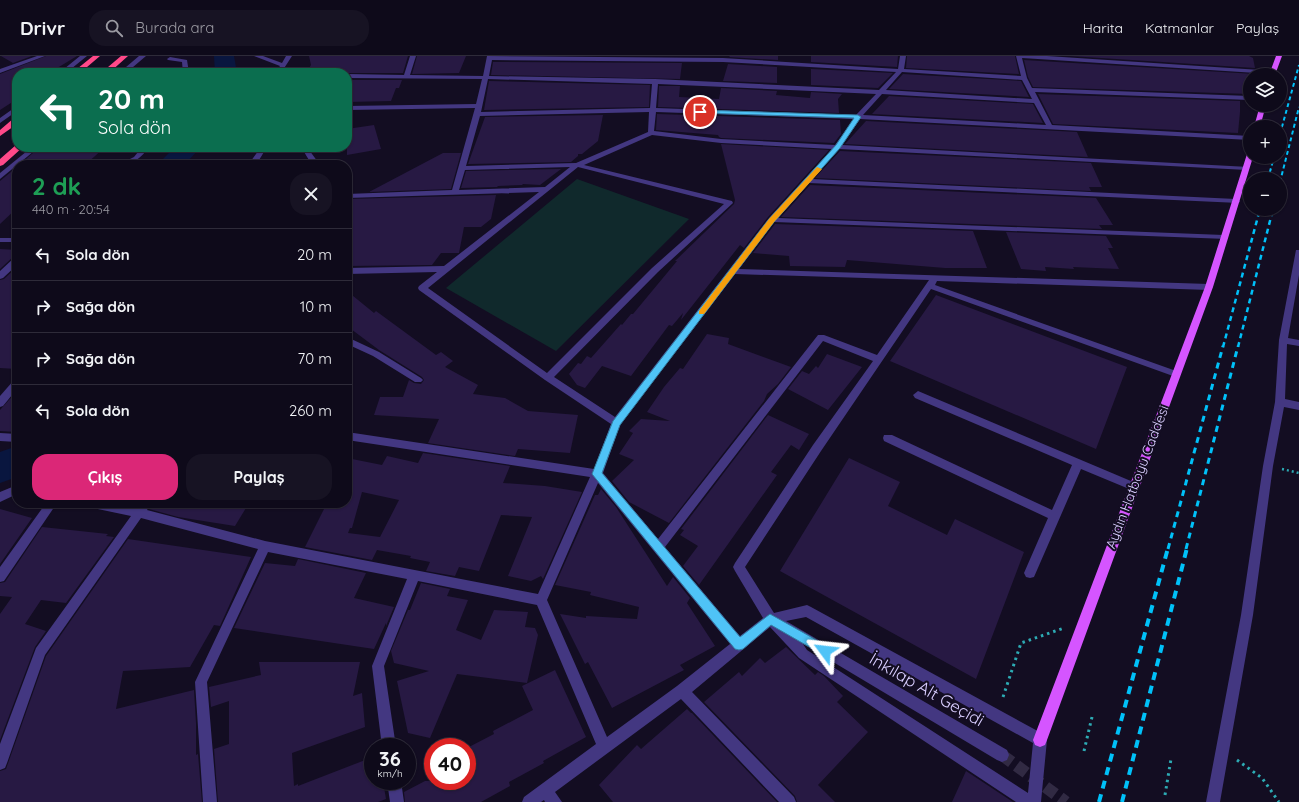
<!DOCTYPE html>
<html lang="tr">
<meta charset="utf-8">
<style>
:root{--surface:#0e0a1a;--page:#171323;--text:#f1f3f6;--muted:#9b9aa2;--line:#2e2b39;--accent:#db2777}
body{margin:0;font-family:Quicksand,sans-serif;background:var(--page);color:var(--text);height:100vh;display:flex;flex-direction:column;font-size:15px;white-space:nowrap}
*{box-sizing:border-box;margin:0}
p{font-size:13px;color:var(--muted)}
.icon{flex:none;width:22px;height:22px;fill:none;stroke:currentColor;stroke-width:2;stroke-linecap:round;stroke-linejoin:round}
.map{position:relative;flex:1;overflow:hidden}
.sheet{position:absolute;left:12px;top:104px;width:340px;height:348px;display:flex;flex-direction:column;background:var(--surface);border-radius:16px;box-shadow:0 1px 3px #0004,0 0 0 1px var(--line)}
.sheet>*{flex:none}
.banner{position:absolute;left:12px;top:12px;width:340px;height:84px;border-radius:16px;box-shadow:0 1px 3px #0004,0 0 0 1px var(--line);background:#0b6e4f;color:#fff;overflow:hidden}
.controls{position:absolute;left:1243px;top:12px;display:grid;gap:8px}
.controls a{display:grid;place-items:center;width:44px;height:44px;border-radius:50%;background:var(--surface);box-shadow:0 1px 3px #0004,0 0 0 1px var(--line);font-size:20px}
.speed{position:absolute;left:364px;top:682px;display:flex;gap:8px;font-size:20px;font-weight:700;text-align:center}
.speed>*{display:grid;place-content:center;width:52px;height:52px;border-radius:50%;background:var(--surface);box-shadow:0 1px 3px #0004,0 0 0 1px var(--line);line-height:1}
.speed small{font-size:10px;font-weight:400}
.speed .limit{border:6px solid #d22;background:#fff;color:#111}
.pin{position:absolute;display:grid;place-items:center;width:34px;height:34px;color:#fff;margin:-17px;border:2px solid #fff;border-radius:50%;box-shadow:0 1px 4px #0007}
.me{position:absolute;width:44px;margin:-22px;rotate:300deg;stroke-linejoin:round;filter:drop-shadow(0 0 3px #0008)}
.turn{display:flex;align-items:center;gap:14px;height:84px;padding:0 20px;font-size:18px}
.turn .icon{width:52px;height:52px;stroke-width:2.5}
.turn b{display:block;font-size:28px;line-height:34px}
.round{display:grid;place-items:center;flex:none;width:42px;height:42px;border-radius:16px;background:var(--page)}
.headline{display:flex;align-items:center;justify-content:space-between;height:68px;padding:0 20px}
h1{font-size:24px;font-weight:700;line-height:30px;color:#1e9e55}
.action{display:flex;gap:8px;margin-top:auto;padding:8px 20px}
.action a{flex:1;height:46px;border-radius:16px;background:var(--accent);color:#fff;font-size:16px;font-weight:700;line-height:46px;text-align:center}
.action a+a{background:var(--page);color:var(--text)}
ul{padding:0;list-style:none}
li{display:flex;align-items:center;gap:12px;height:52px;padding:0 20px;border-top:1px solid var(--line)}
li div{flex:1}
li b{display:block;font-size:15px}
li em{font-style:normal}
header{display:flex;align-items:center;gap:24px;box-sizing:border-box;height:56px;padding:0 20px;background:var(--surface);border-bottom:1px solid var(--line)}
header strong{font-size:19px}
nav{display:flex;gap:22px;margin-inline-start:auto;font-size:14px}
.search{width:280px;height:36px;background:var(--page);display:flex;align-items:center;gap:10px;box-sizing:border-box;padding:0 14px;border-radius:16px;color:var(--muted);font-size:15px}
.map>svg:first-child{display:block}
</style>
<header>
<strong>Drivr</strong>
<div class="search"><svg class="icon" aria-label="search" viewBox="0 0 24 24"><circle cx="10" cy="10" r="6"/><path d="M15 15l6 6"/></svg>Burada ara</div>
<nav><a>Harita</a><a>Katmanlar</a><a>Paylaş</a></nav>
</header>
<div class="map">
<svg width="1299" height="746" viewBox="0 0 1299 746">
<rect width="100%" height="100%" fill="#130d22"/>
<path fill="#10292c" d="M577,123L689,163L556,295L446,232Z"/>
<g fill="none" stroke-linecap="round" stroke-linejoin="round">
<path fill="#09163f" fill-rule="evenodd" d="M214,0H234L237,17H215Z
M175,91H201L184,109H157Z
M17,390V421L0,427V396Z"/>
</g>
<path fill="#271943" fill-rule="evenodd" d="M1,0H32L13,7Z
M46,0H77L49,17H17V43L0,54V18Z
M309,0H408L403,17H306L311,9Z
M417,0H466L459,17L412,18Z
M730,0H778V4L729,1Z
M811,0H898L897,11L811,6Z
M907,0H1015L1019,18L906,12Z
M1070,0H1249L1253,2L1255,12Z
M1024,4L1255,18V19H1250V38L1033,31L1028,21Z
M493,6L682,7L680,23L491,19Z
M728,8L777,11V27L723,25Z
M811,13L893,17L878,32L811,29Z
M903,18L1021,25L1029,41L889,33Z
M347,24H402L399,32H396L391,45L347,46Z
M489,25L650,29L649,51L484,54Z
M659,30H680L679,41L719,43L721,32L777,35L776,39L810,42L811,36L842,38L838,43L839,57L658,51Z
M1038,38L1240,45V56L1238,77L1053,68Z
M889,40L1033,48L1043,67L872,58Z
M657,58L840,64L841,78L834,87L721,82L719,81L718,79L656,74Z
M603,59L598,85L582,98H578V100L571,106L468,108L485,61Z
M866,65L1077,76L1088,101L845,88Z
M374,69L381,93L347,99V73Z
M721,88L829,94L768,161L744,192L740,189L681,264L683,257L672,270L669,269L631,320L602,310L585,332L577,329L569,318L578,307L581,308L587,300L591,302L621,268L622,269L631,258H633L677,205H675L734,148L735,144Z
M40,91H105L85,109H19Z
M840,95L1091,107L1102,131H1089L1091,135L815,122Z
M443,97H461L451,133L369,136Z
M17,111V152L0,168V125Z
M561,113L540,129L523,128L522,129L498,130L497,131L461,132L466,115Z
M810,129L1096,142L1113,169H1099L1102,173L781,161Z
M496,139L491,163L481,171H464L459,197H441L432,209L347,210V143Z
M775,168L973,175L987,212H945L847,204L845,211L790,210L789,200L753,197Z
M1006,176L1106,180L1113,192H1108L1119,213L1073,211L1074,213L1045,211L1046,215L1021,213Z
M0,193L17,194V200L13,201L0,213Z
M17,211V313L0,312V224L4,223Z
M347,235L374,257L376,255L436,299L441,296L453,305L445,311L478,329L473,338L505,342L528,355L578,359L570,397L518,393L515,400L428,387L439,363L374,359L380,341H403L409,324L414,327L421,328L424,324L422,321L379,294L347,270Z
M936,239L1127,311L1096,393L890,305Z
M707,278L729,282L728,288L791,311L778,328L767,338L764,345L669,467L629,446L612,425L634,404L619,398L633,377L629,375L641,363L670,365L647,356L664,331L680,312L683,313Z
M827,298L862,311L828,354L788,333L802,315L809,318L816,310L818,312Z
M17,335V376L0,375V354Z
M768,359L809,378L799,394L791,389L771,416L777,419L699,529L683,510L698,490L680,479L684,474L681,473Z
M423,397L510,410L503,427L545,430L582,436L543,523L541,520L531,525L508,520L532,461L501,459L479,515L459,511L455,520L426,515L430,506L410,502L411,500L377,494L372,504L305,491L327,447H347V402L382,409L387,400L418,407ZM362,436L399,444L380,481L348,477L350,472H352Z
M849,402L900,426L888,450L947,479L955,463L1024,496L976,623L780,515Z
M601,433L616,451L667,530L673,521L690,542L687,547L715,590L680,609L684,614L612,652L588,606L585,608L560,558L586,562V560L637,563L639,551L590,539L591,536L555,529L595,439H598Z
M152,447H249L235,470L178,461L149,453Z
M0,453L32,462L0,508Z
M42,471L108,478L106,480L114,481L66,547L41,544L25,568L46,575L35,591L0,684V558L12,541L0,540V527L5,526Z
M128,483L251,501L220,570L214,569L190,611L123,615L116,653L194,634L196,667V699L198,698L202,746H0V715L6,713L46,600Z
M298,503L366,517L354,542L394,551L386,570V567L374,593L234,572L265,507L295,510Z
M421,527L450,533L447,540L468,544L456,574L481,584L494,554L528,556L525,571L535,572L538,579L527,627L457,618L430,682L408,677L397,625L429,615L394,607L391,595L408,554H410Z
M786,591L815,619L818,616L824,620L843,640L837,646L868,676L818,729L835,746H797L795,740L704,646L739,616L742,620L760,602L765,607Z
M259,606H360L353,640L362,637L365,671L292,697L294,730L298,728V730L373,701V725H383L386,743L378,746H218L214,693L229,688V645L211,651L209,631L261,619Z
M555,614L586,681L543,705L544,707L509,726L510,730L481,746H405L404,736L425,725H467V692L494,678L493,675L533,654L522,630Z
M687,653L691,657H692L777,746H613L599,729L637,689L641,693Z
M966,715L1013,746H952Z"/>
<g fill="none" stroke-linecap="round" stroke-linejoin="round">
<path stroke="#312a43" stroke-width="12" stroke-dasharray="12 6" stroke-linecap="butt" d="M1002,699L1066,746"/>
<path stroke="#2dabb4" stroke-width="2.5" stroke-dasharray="2 3" stroke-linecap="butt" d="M1282,413L1299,417"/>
<path stroke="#2dabb4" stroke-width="3" stroke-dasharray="2.5 4" stroke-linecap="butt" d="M1003,641L1021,587L1064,572
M1084,695L1092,661
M1237,704L1262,722L1279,746
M1165,739L1171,703"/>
<path fill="#433781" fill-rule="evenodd" d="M37,0H45L0,17V13Z
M80,0H87L66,17H59Z
M139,0H146L126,17H119Z
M254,0H263L282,7L286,0H292L281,17H275L280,10Z
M410,0H416L410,19L483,20L487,0L723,2L898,13L900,0H906L904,13L1021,20L1016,0H1047L1275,15V17L1273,18L1022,2L1027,22L1032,32L1250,40V44L1035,36L1052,69L1250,80V84L860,63L842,89L1249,111V113L1247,114L839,93L812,123L1236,143L1240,145L1239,147L809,127L778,162L1224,179L1228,181L1227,183L774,166L739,213L1209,228L1213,231L1209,234L937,225L935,229L1179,316L1181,318L1179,320H1173L931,233L821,395L745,511L774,557L807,549L811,551L1045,679L1047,684L1041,746H1016L799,602L770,571L692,636L794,741L796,746H779L681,643L555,736L562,746H545L544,744L541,746H522L524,741L596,688L537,549L418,525L384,610L396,691H382L372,610L407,523L268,496L207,626L217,746H203L195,626L258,493L141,462L45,599L7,707L5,712L0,714V688L36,592L131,460L93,452L89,450L88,447H114L136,452L140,447H151L147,454L265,485L538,538L590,421L347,384V376L594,413L611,368L545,324L419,234L418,232L419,230L437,216L347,218V212L444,210L539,136L347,142V138L452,134L475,52L347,54V50L476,48L482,23L347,22V18L404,19ZM492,4L723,6L896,16L879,34L655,23L489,20ZM902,16L1022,24L1032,43L886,34ZM488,23L652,28L650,52L481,56ZM658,28L876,38L856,59L656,52ZM882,38L1034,47L1046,69L863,59ZM649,56L648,76L576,107L466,110L480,60ZM656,56L854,63L835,89L721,83L654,75ZM652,79L721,87L832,93L769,162L615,361L554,321L658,216L733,147L732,145L584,109ZM570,111L545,131L459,134L465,114ZM578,111L724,148L652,212L547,317L428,232ZM735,218L929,224L877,299L824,279H818L658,483L603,417L620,369ZM823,285L873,305L813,389L735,507L733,511L735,515L763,562L740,580L665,491ZM598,427L730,588L677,630L607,681L547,544ZM806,561L1033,687L1028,737L807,594L803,588L997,704L1002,706L1007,704L1009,699L1007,694L786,565Z
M170,1L187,4L189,17H183L182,6L168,4L167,3Z
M17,50V55L0,67V62Z
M32,91H39L0,123V117Z
M142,91H149C141,102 133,109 118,109L134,101Z
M261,91H267L256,109H248Z
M301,91H307L320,109H312Z
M0,182H17V186H0Z
M1296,194H1299V219L1288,282L1299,284V290L1287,288L1285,343L1299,346V354L1284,351L1273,410L1253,559L1220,746H1206L1241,559L1263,410L1275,346L1279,284Z
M17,201V209L3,222L0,223V215L14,202Z
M347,281L379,296L421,322L423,324L421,326H415L373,300L347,288Z
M17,323V333L3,350L0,351V340L14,324Z
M918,335L1138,428L1139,431L1138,434L1134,435L1081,413L1034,521L1030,522L1026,521L1024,517L1048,462L884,385L883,382L884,379H892L1052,454L1072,409L915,342L913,339Z
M0,377L17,378V386L0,385Z
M17,429V438L0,446V436Z
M46,447H57L4,525L0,526V511Z
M387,725H401L404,746H390Z"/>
<path fill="#d555ff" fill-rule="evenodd" d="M1276,0H1282L1275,19H1269Z
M1260,49H1266L1260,71H1254Z
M1250,96V101H1253L1213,231L1047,684L1045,689L1040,691L1035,689L1033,684L1205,231L1247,98Z"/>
<path fill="#ff4989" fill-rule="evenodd" d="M93,0H100L80,17H72Z
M121,0H128L109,17H101Z
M14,62H17V68L0,80V74Z
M16,89L17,91H23L3,109L0,110V103Z"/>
<path stroke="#00c1f9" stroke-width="2" stroke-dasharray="4 3" stroke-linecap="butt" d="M1280,78L1299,9
M1268,123L1274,101
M1280,126L1299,51"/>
<path stroke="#00c1f9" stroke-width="2.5" stroke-dasharray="5 4" stroke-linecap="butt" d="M1223,291L1260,153
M1238,291L1273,153"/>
<path stroke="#00c1f9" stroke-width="3" stroke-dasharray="6 5" stroke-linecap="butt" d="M1168,493L1223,290
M1186,493L1238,290"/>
<path stroke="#00c1f9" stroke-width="4" stroke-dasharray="8 6" stroke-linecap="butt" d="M1099,746L1168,492
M1122,746L1187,492"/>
</g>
<path fill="#4fc3f7" stroke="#337fa1" d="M698,54L858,59L861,61L840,92L774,166L620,369L602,417L740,581L770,558L829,591L831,595L829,599L825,600L771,569L743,593L739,594L735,593L592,418L613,365L769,163L836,89L854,62L700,57L697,56Z"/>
<path fill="#f59e0b" d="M817,111L822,113L774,166L704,258H699V255L769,163Z"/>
<g text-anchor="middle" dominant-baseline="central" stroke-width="4" stroke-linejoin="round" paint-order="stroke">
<g font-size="14" fill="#d9ceff" stroke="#130d22">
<text transform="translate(1137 421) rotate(-69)">Aydın Hatboyu Caddesi</text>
</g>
<g font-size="17" fill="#d9ceff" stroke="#130d22">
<text transform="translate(927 633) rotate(30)">İnkılap Alt Geçidi</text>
</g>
</g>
</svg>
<div class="controls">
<a><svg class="icon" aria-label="layers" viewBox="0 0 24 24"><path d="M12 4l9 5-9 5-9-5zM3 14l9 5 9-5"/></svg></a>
<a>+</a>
<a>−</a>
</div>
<div class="speed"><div>36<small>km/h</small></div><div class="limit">40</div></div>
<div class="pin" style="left:700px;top:56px;background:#d93025"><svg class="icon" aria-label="arrive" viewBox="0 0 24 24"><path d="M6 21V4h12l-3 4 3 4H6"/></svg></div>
<svg class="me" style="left:825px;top:595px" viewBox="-20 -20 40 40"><path d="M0-17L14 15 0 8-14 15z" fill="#4fc3f7" stroke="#fff" stroke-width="4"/></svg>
<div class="banner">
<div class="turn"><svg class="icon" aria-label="left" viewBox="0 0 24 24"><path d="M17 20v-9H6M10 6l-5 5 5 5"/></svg><div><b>20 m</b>Sola dön</div></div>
</div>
<section class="sheet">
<div class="headline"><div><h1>2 dk</h1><p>440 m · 20:54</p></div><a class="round"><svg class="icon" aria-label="close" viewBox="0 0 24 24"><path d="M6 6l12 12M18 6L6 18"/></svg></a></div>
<ul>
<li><svg class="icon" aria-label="left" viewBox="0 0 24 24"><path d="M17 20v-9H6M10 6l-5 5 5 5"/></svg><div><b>Sola dön</b></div><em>20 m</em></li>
<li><svg class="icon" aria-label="right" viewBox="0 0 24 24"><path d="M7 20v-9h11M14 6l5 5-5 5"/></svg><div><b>Sağa dön</b></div><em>10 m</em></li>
<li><svg class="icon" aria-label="right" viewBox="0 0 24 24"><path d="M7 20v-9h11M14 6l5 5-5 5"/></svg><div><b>Sağa dön</b></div><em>70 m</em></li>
<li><svg class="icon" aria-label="left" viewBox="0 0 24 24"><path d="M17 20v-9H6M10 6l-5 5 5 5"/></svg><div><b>Sola dön</b></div><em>260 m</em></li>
</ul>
<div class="action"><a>Çıkış</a><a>Paylaş</a></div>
</section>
</div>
